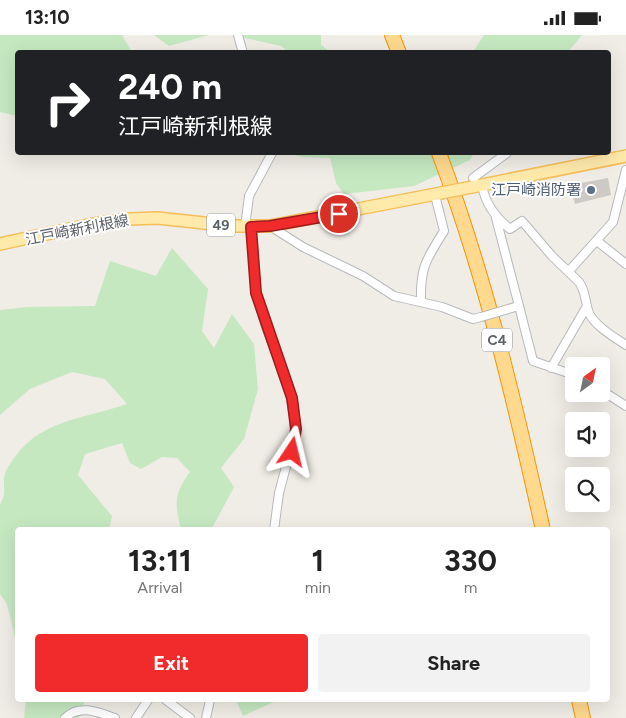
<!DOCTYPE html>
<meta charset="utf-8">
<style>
:root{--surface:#fff;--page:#f2f2f2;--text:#222;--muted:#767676;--accent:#f12b2c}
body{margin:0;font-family:Figtree,"Noto Sans JP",sans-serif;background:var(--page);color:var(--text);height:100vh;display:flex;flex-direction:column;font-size:19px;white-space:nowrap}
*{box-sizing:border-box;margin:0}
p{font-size:16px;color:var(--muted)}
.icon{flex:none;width:28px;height:28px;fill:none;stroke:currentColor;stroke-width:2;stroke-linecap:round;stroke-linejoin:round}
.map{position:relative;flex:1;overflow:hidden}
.drawer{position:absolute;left:15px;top:492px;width:595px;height:175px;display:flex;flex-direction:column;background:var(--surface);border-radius:5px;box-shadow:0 5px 20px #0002}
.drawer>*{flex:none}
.banner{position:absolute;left:15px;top:15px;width:596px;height:105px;border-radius:5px;box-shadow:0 5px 20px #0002;background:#202124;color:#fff;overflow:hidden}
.needle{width:32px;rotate:33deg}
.fabs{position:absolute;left:565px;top:322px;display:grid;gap:10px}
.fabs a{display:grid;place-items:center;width:45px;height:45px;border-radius:5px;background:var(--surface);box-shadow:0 5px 20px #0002;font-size:25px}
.pin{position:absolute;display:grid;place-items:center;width:42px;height:42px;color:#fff;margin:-21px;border:2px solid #fff;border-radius:50%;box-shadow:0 1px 5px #0007}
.me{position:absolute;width:55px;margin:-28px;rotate:10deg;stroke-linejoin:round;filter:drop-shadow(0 0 4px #0008)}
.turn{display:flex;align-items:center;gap:18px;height:105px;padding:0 20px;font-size:22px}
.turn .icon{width:65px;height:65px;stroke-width:2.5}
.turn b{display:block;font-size:35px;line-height:42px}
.eta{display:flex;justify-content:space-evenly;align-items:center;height:85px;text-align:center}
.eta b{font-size:30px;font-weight:700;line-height:35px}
.cta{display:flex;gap:10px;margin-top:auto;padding:10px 20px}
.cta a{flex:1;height:58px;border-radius:5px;background:var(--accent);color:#fff;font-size:20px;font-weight:700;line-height:58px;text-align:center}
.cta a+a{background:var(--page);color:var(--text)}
.status{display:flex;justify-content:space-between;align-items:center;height:35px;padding:0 25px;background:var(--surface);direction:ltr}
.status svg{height:14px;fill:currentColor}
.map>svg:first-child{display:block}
</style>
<div class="status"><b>13:10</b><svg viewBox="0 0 49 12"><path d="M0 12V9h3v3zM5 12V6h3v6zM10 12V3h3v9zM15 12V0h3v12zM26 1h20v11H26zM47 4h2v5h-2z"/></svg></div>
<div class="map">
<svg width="626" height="683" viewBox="0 0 626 683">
<rect width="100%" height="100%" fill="#f0ede6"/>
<path fill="#c5e8c1" d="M0,0H122L132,17L18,18L17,81L0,77Z
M154,0H209L169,11Z
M232,0H321V10L331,17H288L281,11Z
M484,0H582L568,17H473Z
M288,118H474L470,125L414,151L344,159L336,148L330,123L302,122Z
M172,213L208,254L202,296L214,313L232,279L254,309L258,354L244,404L221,433L234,452L211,495H181C175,468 173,460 190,437L177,423L162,422L141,434L130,428L122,408L85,419L78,440L112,481L109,495H18L17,611L7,569L0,559V470C1,467 4,462 4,459C5,451 2,444 6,436C34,384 78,386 127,369L105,344L72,337L30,354L0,380V275L27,272L95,271L110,226L156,241Z
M26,665H85L79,683H24Z
M236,665H278L243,681Z"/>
<path fill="#cdc9c5" d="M608,143L611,160L575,169L570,150Z"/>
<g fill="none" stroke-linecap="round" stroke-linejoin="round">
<g stroke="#b6b9bd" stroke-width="10">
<path id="street" d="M238,0L243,18
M482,150C485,168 496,183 510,194L522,186L552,221L579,247C586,256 585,268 589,278C595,291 614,302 626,310
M475,151L473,143L507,118
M496,183L519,271
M270,191L303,212L363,241L394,261L442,272L473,284L481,282
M245,192L249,161L272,118
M251,192L256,258L266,292L289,352L296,394L279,458L274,495
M597,206L626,229
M569,236L613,187L626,135
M421,267C420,232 426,225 444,196L435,160
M515,272L519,271L533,326L574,340
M551,333L587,271
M601,355L626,371
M166,665L190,683
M65,683C79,669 98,677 115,683
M136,683L148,665
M206,683L210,665"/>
</g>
<g stroke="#f7bd57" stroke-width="14">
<path id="primary" d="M472,152L626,121
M0,209L93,189L129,184L158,183L231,191H270L441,158"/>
</g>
<g stroke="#f69400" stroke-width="16">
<path id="highway" d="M392,0L399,18
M439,118C485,240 515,368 543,495
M579,665L583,683"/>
</g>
<use href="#street" stroke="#fff" stroke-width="8"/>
<use href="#primary" stroke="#ffeaac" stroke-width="11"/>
<use href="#highway" stroke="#ffd98e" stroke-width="14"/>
<g stroke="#b6b9bd" stroke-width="10" stroke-linecap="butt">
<path id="street-bridge" d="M481,282L515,272"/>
</g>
<g stroke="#f7bd57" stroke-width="14" stroke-linecap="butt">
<path id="primary-bridge" d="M441,158L472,152"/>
</g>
<use href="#street-bridge" stroke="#fff" stroke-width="8"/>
<use href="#primary-bridge" stroke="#ffeaac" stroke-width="11"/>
</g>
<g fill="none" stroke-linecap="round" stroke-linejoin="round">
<g stroke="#9d1c1d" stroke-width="12">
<path id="route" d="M292,417L296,394L292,363L256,258L251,192L270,191L339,179"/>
</g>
<use href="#route" stroke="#f12b2c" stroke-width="9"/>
</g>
<circle fill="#5c6f8a" stroke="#fff" stroke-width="2" cx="591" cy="155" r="5"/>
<g text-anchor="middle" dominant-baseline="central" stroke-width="4" stroke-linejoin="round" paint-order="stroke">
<g fill="#fff" stroke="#8e9195" stroke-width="1">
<rect x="207" y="178.5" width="28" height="23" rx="4"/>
<rect x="482" y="293.5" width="30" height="23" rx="4"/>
</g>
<g font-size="14" font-weight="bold" fill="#5d6267">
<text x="221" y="190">49</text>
<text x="497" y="305">C4</text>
</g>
<g font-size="15" fill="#4e5e75" stroke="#fff" text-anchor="end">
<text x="581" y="155">江戸崎消防署</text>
</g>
<g font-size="15" fill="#5d6267" stroke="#fff">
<text transform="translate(77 195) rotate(-11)">江戸崎新利根線</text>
</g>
</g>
</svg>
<div class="fabs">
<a><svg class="needle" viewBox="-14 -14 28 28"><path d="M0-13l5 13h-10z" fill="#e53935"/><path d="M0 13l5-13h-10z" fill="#767676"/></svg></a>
<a><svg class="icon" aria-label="sound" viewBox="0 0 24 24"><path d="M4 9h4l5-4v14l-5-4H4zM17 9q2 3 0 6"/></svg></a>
<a><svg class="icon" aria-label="search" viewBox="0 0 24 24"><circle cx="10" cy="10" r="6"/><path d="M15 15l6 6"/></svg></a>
</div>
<div class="pin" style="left:339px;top:179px;background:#d93025"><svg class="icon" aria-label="arrive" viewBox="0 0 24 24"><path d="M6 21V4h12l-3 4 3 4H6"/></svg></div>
<svg class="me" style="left:292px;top:417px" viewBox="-20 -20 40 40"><path d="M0-17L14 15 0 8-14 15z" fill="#f12b2c" stroke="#fff" stroke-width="4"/></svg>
<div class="banner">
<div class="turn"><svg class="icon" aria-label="right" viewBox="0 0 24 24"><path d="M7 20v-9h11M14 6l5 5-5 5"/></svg><div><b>240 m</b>江戸崎新利根線</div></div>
</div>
<section class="drawer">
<div class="eta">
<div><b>13:11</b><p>Arrival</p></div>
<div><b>1</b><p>min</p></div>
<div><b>330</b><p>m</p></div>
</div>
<div class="cta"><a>Exit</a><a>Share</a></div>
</section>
</div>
